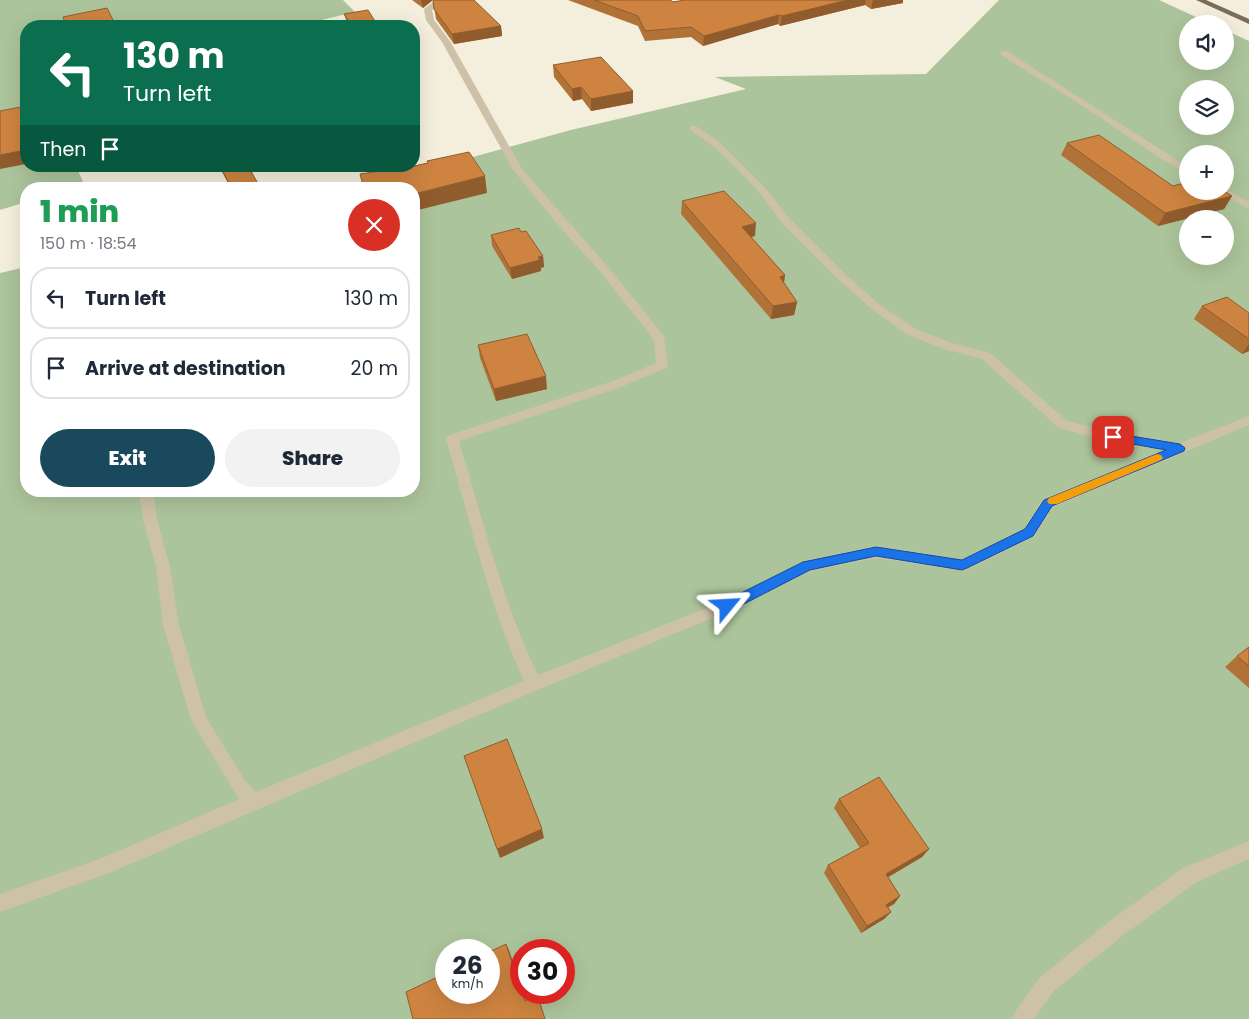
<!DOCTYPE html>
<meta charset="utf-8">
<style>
:root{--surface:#fff;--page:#f2f2f3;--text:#1f2937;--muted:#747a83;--line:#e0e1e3;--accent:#1a495d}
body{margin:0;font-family:Poppins,sans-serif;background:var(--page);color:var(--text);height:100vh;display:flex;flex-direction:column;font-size:19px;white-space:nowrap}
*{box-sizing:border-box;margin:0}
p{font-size:16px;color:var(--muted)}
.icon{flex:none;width:28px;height:28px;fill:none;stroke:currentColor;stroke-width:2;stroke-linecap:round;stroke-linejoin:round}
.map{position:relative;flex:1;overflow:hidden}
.side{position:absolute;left:20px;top:182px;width:400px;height:315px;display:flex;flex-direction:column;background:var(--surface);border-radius:20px;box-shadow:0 5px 20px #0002}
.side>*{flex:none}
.hud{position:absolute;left:20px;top:20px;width:400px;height:152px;border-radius:20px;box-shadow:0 5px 20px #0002;background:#0b6e4f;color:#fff;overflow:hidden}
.fabs{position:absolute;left:1179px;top:15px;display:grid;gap:10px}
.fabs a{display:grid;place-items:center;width:55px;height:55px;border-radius:50%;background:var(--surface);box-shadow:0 5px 20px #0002;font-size:25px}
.speed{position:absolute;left:435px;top:939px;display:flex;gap:10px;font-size:25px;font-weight:700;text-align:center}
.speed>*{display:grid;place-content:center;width:65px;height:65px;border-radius:50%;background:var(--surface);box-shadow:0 5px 20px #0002;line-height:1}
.speed small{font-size:12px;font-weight:400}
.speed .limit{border:8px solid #d22;background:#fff;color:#111}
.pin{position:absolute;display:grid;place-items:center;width:42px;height:42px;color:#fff;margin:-21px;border-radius:10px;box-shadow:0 2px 8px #0006}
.me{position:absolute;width:55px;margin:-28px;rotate:63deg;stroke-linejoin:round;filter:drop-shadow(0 0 4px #0008)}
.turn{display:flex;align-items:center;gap:18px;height:105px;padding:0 20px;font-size:22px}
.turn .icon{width:65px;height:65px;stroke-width:2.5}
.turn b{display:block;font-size:35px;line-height:42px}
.then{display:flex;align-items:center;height:48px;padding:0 20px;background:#0003;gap:10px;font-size:19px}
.round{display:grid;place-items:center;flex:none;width:52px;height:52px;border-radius:26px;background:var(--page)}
.summary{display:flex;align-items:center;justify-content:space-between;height:85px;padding:0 20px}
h1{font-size:30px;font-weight:800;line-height:38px;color:#1e9e55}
.action{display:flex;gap:10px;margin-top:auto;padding:10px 20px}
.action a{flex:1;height:58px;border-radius:30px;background:var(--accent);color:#fff;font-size:20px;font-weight:800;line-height:58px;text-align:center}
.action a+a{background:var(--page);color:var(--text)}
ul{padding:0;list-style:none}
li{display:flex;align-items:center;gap:15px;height:62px;margin:0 10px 8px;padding:0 10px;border:2px solid var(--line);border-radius:20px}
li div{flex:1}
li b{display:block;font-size:19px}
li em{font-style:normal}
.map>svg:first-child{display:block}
</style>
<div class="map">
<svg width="1249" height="1019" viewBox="0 0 1249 1019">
<rect width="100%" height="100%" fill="#f4eedc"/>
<path fill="#acc49b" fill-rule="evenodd" d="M0,0H343L355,12L296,26H26V166H76L84,184L68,189H26V202L0,210Z
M999,0H1159L1211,24H1188V61H1225V30L1249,41V1019H0V273L26,267V491H414V189H356L571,130L746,89L715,77L926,74ZM1188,89H1225V126H1188ZM1188,154H1225V191H1188ZM1188,219H1225V256H1188ZM446,950H489V992H446ZM521,950H564V992H521Z"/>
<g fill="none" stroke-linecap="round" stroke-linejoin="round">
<path fill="#cdc1a7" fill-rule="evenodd" d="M436,0H445L432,10L434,20L450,41L522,169L608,267L664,336L668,365L666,368L621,387L459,441C483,520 502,601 538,675L722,602L807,560L876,546L962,559L1024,529L1043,499L1164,450L1113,442L1059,428L982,359L944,349L908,335L872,309L839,280L782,223L760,193L734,166L712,145L690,130V126H696L718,141L766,189L790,219L847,276L880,305L916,329L952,343L990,353L1067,421L1113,432L1180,443L1249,416V425L1053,507L1034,537L968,569L963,571L876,558L810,571L732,610L540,689L109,873L0,912V894L102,858L239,799L191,720L163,625L156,567L143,519L139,491H153L157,519L170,567L179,625L206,717L246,782L256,792L524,681C488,603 470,520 446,439L447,436L613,381L656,363L654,340L600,271L565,233L513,170L442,42L426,20L424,9Z
M1001,51H1007L1188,167V174L1160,158L1089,110L1001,55Z
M1225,189L1249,202V209L1217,191H1225Z
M1249,841V859L1197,882L1125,934L1054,991L1034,1019H1012L1015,1012L1040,977L1111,920L1183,868Z"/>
<path fill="#7c6d58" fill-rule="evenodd" d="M1196,0H1206L1249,19V24Z"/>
</g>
<path fill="#b17237" d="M412,0H433L423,8Z
M568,0H670L673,2L685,0H903V3L871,9L865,5L780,26L778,24L703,46L691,37L645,41L638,26Z
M433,1L501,26L502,36L454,44L436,19Z
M344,14L378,26H348Z
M553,65L633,103L591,111L582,99L573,101L554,77Z
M1067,143L1173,186L1232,196L1224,209L1158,226L1061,155Z
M219,166H255L257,171L251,172L261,189H231Z
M682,201L755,236L751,237L785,275L784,283L797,302L794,315L771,319L681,214Z
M491,235L543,256L544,267L541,268V271L512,279L492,246Z
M1202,306L1249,313V351L1242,354L1194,319Z
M478,345L547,389L496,401L480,358Z
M1249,647V688L1225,667L1237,656Z
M839,799L929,849L922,857L888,877L900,896L894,904L888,907L891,912L884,919L861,933L824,873L828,865L860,848L834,808Z"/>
<path fill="#905c2d" d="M421,0H433L423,8Z
M848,0H866L865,5L780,26L782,16Z
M873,0H903V3L871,9Z
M779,15L778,24L703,46L704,36Z
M501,26L502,36L454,44L452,34Z
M581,87L582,99L573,101L572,89Z
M633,91V103L591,111V99Z
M26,150V164L0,169V155Z
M247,166H255L257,171L249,173Z
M485,176L487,193L414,211V194Z
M1232,196L1224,209L1158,226L1165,213Z
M756,223L755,236L740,240L742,227Z
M543,256L544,267L541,268V271L512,279L510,268Z
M785,275L783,288L780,277Z
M797,302L794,315L771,319L773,306Z
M1249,344V351L1242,354Z
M546,376L547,389L496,401L494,389Z
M542,829L544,838L500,858L497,849Z
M929,849L922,857L880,882L886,874Z
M900,896L894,904L880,912L886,905Z
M891,912L884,919L861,933L867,926Z
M506,944L509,950L521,986V989Z"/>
<path fill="#ce8440" stroke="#905c2d" d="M434,0H474L501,26L452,34L434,9L433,1Z
M594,0H670L673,2L685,0H848L782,16L779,15L704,36L691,27L645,31L638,16Z
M107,8L116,26H66L63,17Z
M368,10L378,26H352L344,14Z
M601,57L633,91L591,99L581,87L572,89L553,65Z
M26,106V150L0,155V111Z
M1099,135L1173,186L1188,182V191H1224L1232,196L1165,213L1067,143Z
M469,152L485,176L414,194V189H364L360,174L414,166L428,163L427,161Z
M220,166H248L261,189H232Z
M724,191L756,223L742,227L785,275L780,277L797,302L773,306L682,201Z
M519,228L521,232L526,231L543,256L538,257L540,260L510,268L491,235Z
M1227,297L1249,313V339L1202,306Z
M527,334L546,376L494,389L478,345Z
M1249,647V666L1237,656Z
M507,739L542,829L497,849L464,756Z
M879,777L929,849L886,874L900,896L886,905L891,912L867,926L828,865L869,843L839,799Z
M506,944L521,989V992H522L525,1001L537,994L545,1019H413L406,992L446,973V992H489V952Z"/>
<path fill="#1a73e8" stroke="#114b97" d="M1113,433L1180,444L1185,448L1184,451L1052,506L1033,536L967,568L962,570L876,556L810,570L732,610L727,611L723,610L721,606L723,602L803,562L876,547L962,560L1025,529L1044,500L1166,450L1110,440L1108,437L1110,434Z"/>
<path fill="#f59e0b" d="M1157,454L1161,455L1163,458L1161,460L1057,504H1049L1047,501L1049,498Z"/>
</svg>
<div class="fabs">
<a><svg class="icon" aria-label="sound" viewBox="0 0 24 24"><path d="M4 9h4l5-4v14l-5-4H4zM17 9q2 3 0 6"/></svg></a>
<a><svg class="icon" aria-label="layers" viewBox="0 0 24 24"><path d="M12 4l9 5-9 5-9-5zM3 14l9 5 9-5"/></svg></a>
<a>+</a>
<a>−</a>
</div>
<div class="speed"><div>26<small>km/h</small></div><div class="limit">30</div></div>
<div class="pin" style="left:1113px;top:437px;background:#d93025"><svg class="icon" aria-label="arrive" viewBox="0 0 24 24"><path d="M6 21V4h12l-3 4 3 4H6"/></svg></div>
<svg class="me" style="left:727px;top:606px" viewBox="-20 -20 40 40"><path d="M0-17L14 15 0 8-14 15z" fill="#1a73e8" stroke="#fff" stroke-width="4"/></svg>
<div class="hud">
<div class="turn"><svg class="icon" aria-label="left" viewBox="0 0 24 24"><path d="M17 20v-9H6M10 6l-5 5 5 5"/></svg><div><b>130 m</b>Turn left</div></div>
<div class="then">Then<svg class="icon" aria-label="arrive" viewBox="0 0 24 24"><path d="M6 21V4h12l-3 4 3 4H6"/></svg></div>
</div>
<section class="side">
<div class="summary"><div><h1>1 min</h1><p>150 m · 18:54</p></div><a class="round" style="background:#d93025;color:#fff"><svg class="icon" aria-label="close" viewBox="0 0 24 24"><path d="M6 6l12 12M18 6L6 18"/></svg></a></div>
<ul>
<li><svg class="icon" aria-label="left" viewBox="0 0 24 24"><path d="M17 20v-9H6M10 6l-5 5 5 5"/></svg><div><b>Turn left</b></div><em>130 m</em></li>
<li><svg class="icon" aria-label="arrive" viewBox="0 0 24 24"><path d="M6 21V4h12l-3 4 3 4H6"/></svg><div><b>Arrive at destination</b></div><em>20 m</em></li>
</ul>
<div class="action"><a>Exit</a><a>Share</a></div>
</section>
</div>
